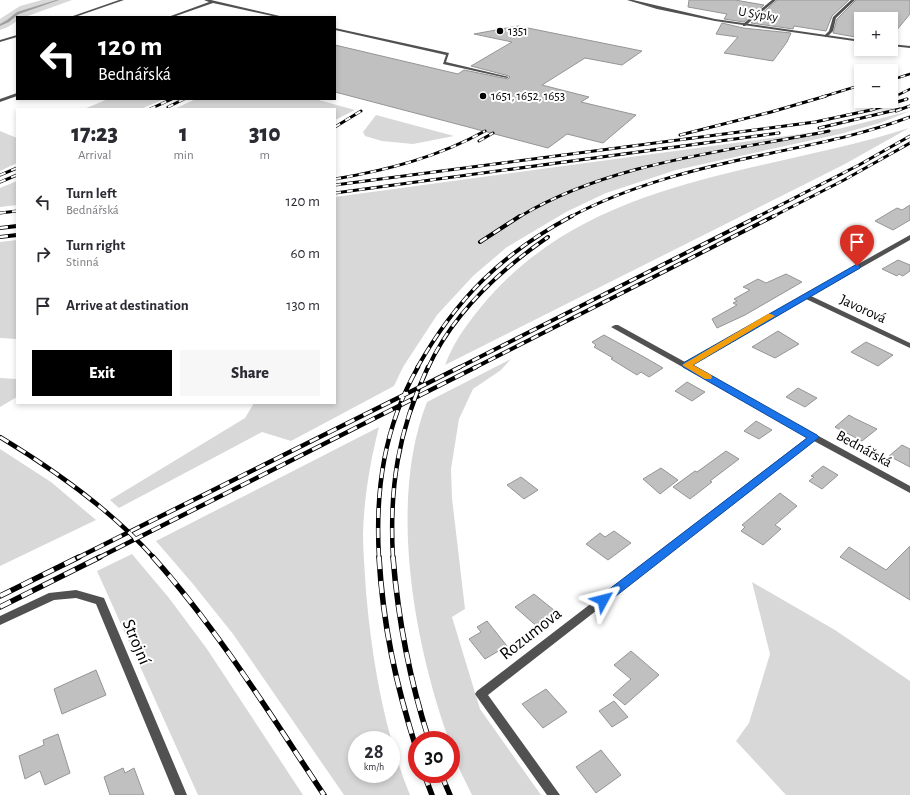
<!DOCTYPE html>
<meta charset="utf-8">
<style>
:root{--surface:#fff;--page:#f7f7f7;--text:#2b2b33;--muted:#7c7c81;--accent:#000}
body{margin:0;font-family:"Alegreya Sans",sans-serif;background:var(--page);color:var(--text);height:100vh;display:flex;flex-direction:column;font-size:15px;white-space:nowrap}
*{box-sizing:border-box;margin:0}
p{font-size:13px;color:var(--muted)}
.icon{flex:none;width:22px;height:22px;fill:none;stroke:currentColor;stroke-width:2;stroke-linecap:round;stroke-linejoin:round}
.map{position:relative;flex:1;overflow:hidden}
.panel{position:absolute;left:16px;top:108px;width:320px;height:296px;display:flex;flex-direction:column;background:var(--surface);border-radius:0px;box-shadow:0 2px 6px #0003}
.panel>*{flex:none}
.guide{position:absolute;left:16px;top:16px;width:320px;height:84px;border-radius:0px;box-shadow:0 2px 6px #0003;background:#000;color:#fff;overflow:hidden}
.controls{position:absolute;left:854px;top:12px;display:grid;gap:8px}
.controls a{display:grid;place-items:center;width:44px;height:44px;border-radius:0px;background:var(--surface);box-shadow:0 2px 6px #0003;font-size:20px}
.speed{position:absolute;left:348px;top:731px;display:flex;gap:8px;font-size:20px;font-weight:700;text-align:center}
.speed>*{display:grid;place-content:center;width:52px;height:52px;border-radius:50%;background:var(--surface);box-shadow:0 2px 6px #0003;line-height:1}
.speed small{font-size:10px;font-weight:400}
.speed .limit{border:6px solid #d22;background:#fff;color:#111}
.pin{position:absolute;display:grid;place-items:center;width:34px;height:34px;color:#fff;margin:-41px -17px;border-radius:50% 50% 50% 0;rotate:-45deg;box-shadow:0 0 4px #0007}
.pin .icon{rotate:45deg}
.me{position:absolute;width:44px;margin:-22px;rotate:52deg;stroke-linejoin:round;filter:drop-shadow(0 0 3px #0008)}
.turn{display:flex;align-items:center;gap:14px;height:84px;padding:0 16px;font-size:18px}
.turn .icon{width:52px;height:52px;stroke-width:2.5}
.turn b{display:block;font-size:28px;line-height:34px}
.eta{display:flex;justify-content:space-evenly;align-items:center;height:68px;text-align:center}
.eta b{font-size:24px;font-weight:800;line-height:28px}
.button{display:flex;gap:8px;margin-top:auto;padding:8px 16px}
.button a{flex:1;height:46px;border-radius:0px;background:var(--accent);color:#fff;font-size:16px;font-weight:800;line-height:46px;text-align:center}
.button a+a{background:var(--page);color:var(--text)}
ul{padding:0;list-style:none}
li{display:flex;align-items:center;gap:12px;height:52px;padding:0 16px}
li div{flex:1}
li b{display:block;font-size:15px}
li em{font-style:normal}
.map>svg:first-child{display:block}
</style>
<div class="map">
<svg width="910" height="795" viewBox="0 0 910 795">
<rect width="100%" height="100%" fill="#fff"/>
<path fill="#d8d8d8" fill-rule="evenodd" d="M42,0H72L25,17H17V21L8,27L0,30V19L20,6Z
M108,99H164L141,109H84Z
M196,99H315L355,110L335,120V109H174Z
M910,111L880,123L840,134L676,170L606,193L566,212L507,247L473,276L437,315L403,367L394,386L291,441L262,432L119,508L110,500L245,418L254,403H335V197L838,129Z
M376,115L454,136L413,144L382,141L365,136L363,132Z
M909,128L845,164L445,365C455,338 474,314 494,292C603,175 766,174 909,128Z
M0,131L17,138V163L0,171Z
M17,181V205L0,207V188Z
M17,240V339L0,338V242Z
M511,359L501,370L473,389L459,419L451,469L452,498L465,609L452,617L480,709L541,795H472C465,780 451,756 451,740H449C414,643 388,501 427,402Z
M0,378L17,379V397L0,407Z
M379,427C370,462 364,498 363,534C363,553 365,573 366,592C372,660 384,731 410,795H344L233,634L193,584L156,541ZM357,740H391V774H357Z
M0,449L51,482L96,520L0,566Z
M132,554L169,598L207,649L303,795H198L97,571Z
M752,582L835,630L910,681V795H786L736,741L749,723L770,654Z"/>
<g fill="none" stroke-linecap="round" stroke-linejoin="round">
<path fill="#9f9f9f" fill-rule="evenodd" d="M56,0H59L19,14L9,22L0,26V24L7,20L17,12Z"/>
</g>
<path fill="#c0c0c0" stroke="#959595" d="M689,0H735L764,5L744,22L724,19L727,14L688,7Z
M777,0H849L832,16L826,31L794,26L793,29L751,23Z
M856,0H910V14L891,37V19H876L861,16V38L833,33L837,19Z
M722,23L743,28L791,33L787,42L773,61L724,53L738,37L716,34Z
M518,26L642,51L622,65L585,58L542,85L589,97L581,102L636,115L603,143L567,134L548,148L335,92V45L458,74L464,70L508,79L510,77L509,76L471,66L512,42L474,34Z
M910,205V220L893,230L875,221L897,208L902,210Z
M898,260L910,265V271L903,276L899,274L897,276L882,269Z
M786,274L802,282L745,315L717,328L712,319L737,305L733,303L737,301L734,299L750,290L743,287L758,279L766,283Z
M778,331L799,344L775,358L752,347Z
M604,335L644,357L663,368L649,377L641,372L637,375L611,359L613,358L594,347L596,345L592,342Z
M866,342L893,355L878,366L851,352Z
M687,382L705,392L692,401L675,391Z
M798,388L817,398L805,407L786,397Z
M849,415L854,418L877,429L862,441L835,427Z
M756,421L772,430L759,439L744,431Z
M902,445L910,449V467L889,456Z
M726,451L739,459L710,481L712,482L690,499L673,487L695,471L697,472Z
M823,466L838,475L822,489L809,481L814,477L811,476Z
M661,468L678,480L660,494L643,479Z
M521,477L538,490L524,499L507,485Z
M780,493L797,506L775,525L781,529L763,545L741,531L745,527L742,525Z
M614,531L631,543L608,560L586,544L600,533L605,537Z
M910,546V600L840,557L849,547L886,570Z
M534,594L560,615L541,630L515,607Z
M487,621L507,646L485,659L469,639L481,632L477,627Z
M631,651L659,675L625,705L613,695L631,679L614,665Z
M96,670L106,695L62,714L54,689Z
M546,689L567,712L543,728L522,704Z
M614,701L628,717L612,727L599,711Z
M58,734L70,773L45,785L40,771L25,779L19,756L44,745L43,740Z
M601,750L621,775L596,793L576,767Z
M123,768L125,773L134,768L144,795H110L104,777Z"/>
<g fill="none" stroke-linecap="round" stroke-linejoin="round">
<path fill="#515151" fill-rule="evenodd" d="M119,0H124L75,17H70Z
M204,0H211L284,17H277L213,3L173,17H168L209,2Z
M772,0H776L745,26H743V24Z
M851,0H855L836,18L833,31L827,37H825V35L829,31L833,17Z
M335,28L449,53L446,62L509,77L507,78L443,64L446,55L335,30Z
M17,35V37L0,42V40Z
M17,93V96L0,102V99Z"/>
<path fill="#515151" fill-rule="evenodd" d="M627,0H633L715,19L861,40V42L715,21L657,9Z
M891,44L910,46V48L891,46Z
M910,235V240L811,296L910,343V348L806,299L691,366L910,486V493L814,441L488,695L560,795H547L477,697L475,694L477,691L808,437L611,327L615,325H618L685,362L803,295Z
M76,590L104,598L187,795H175L96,604L76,598L54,600L0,625V616L49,593Z"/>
<g stroke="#000" stroke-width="2.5">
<path id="rail-far4" d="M891,80L910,74
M822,97L861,85
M894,97L910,89"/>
</g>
<g stroke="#000" stroke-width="3">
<path id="rail-far3" d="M891,98L896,96
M168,107L184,99
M150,109L172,99
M896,111L910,106
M335,127L361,111
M819,128L900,109
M680,135L771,112L826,96
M479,141L493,133
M0,175L17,168
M335,179C388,170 438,157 485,131
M0,182L17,175
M335,185L815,122L871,110L907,99
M335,193L779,133
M0,213L17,211
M519,217C611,162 725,152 829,131
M570,217C632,184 703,167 772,153C819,143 865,134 910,117
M757,217L859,165L910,136
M772,217L844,180L910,143"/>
</g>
<g stroke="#000" stroke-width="4">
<path id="rail-far2" d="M0,228L17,226
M0,237L17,235
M480,242L520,216
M417,368C456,299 501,254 572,216
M428,368C453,313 499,271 548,237
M458,368L759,216
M474,368L774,216"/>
</g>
<g stroke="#000" stroke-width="4.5">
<path id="rail-far1" d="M0,437C53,469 112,511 154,558
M77,558L460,367
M98,558L476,367
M379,558C375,490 384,427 418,367
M393,558C389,488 398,431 428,367"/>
</g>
<g stroke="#000" stroke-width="5.5">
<path id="rail" d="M153,557C218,630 270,714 324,795
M379,557C383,626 396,685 417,751
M393,557C398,619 410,681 429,740
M0,596L79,557
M0,607L100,557
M424,774L432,795
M441,774L450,795"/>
</g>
<use href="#rail-far4" stroke="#fff" stroke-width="1.5" stroke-dasharray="5" stroke-linecap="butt"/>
<use href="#rail-far3" stroke="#fff" stroke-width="2" stroke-dasharray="6" stroke-linecap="butt"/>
<use href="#rail-far2" stroke="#fff" stroke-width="2.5" stroke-dasharray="8" stroke-linecap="butt"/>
<use href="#rail-far1" stroke="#fff" stroke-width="3" stroke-dasharray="10" stroke-linecap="butt"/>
<use href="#rail" stroke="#fff" stroke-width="4" stroke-dasharray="12" stroke-linecap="butt"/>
</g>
<path fill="#1a73e8" stroke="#114b97" d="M857,264L860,265V268L693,365L817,435L819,437L817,439L607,603L603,605L599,603L597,600L599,597L807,438L683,367L682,365L683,363Z"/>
<path fill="#f59e0b" d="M768,314H771L775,316L693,365L711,375L712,377L711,379H705L682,365Z"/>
<g fill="#000" stroke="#fff" stroke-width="1.5">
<circle cx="500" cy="31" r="4"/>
<circle cx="483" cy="96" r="4"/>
</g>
<g text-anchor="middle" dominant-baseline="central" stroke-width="4" stroke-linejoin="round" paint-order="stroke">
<g font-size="13" fill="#000" stroke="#fff">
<text transform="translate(758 15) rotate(9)">U Sýpky</text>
</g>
<g font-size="13" fill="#000" stroke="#fff" text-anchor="start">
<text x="508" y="31">1351</text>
<text x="491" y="96">1651, 1652, 1653</text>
</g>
<g font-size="15" fill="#000" stroke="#fff">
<text transform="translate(863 309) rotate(25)">Javorová</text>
<text transform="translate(864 449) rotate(29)">Bednářská</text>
</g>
<g font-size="18" fill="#000" stroke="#fff">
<text transform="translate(531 634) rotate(-38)">Rozumova</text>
<text transform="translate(136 642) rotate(67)">Strojní</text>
</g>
</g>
</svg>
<div class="controls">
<a>+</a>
<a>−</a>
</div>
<div class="speed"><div>28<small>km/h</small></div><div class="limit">30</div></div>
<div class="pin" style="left:857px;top:266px;background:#d93025"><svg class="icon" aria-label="arrive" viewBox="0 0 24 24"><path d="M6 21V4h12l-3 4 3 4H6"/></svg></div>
<svg class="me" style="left:603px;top:600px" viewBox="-20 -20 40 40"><path d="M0-17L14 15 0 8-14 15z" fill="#1a73e8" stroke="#fff" stroke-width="4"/></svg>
<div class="guide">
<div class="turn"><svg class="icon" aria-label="left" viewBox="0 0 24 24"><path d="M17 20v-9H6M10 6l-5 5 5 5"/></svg><div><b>120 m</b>Bednářská</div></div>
</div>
<section class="panel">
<div class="eta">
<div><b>17:23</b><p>Arrival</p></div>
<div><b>1</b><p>min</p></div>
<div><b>310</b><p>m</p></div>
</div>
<ul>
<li><svg class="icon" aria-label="left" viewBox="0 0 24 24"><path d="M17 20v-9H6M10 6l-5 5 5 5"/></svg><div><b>Turn left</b><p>Bednářská</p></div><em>120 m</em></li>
<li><svg class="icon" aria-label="right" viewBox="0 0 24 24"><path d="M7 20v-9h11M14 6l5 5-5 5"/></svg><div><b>Turn right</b><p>Stinná</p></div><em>60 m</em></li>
<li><svg class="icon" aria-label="arrive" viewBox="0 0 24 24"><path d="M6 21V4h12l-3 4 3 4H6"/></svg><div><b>Arrive at destination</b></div><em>130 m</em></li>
</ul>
<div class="button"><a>Exit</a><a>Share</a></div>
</section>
</div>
